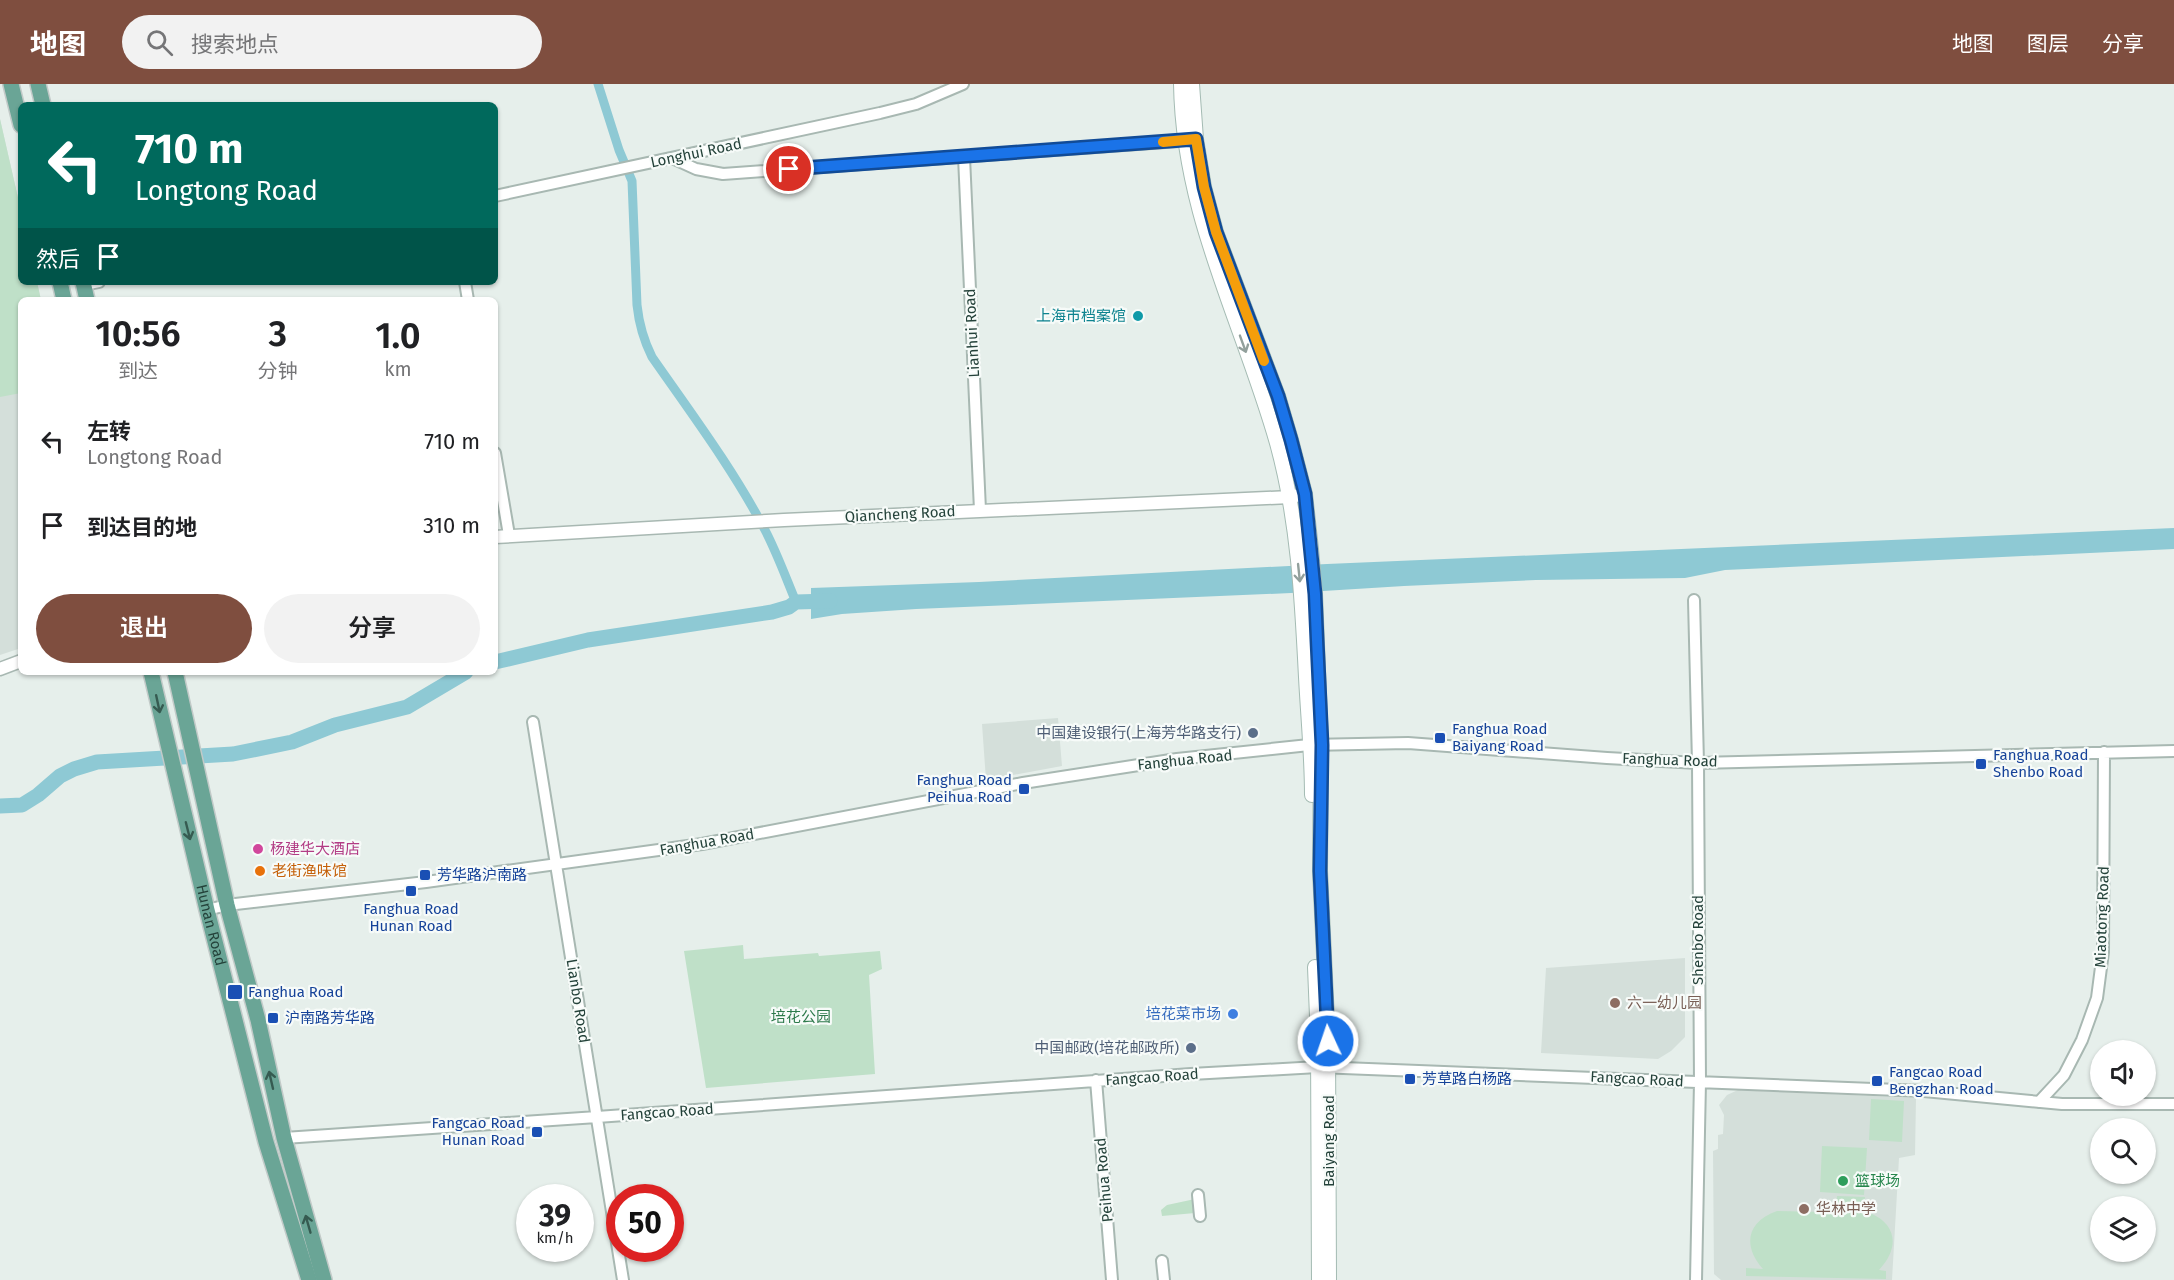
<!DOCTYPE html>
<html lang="zh">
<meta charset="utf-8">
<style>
:root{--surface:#fff;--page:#f2f2f2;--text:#202124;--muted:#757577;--accent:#7f4e3f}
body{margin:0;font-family:"Fira Sans","Noto Sans SC",sans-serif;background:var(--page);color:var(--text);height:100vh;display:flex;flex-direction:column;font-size:22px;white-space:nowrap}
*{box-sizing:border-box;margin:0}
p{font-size:20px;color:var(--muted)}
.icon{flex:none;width:33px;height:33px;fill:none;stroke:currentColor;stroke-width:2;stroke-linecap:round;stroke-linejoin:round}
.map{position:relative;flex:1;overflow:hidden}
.side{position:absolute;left:18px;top:213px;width:480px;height:378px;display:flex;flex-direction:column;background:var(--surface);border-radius:9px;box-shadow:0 2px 4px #0004}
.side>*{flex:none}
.guide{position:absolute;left:18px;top:18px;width:480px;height:183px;border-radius:9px;box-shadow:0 2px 4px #0004;background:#00695c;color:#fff;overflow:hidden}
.buttons{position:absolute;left:2090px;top:956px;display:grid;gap:12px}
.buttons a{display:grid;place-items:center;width:66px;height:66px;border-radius:50%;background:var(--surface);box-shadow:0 2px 4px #0004;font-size:30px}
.speed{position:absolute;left:516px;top:1100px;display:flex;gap:12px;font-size:30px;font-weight:700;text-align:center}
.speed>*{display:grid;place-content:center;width:78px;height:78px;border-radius:50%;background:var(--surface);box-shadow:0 2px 4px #0004;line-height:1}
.speed small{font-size:15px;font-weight:400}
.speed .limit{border:9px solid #d22;background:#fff;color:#111}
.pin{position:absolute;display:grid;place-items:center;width:51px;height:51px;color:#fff;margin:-26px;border:3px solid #fff;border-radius:50%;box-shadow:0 2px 6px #0007}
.me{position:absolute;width:66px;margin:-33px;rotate:357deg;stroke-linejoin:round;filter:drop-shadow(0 0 4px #0008)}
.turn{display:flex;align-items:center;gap:21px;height:126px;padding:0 18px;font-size:27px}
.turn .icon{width:78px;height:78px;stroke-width:2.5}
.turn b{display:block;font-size:42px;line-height:51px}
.then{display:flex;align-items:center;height:57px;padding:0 18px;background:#0003;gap:12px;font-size:22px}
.eta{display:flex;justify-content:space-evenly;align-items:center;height:102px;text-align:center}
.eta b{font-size:36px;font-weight:600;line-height:42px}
.cta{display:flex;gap:12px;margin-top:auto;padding:12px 18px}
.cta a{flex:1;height:69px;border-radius:36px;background:var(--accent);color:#fff;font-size:24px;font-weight:600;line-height:69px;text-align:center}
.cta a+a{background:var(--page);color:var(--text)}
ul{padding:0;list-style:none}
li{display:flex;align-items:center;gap:18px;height:84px;padding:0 18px}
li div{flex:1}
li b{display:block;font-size:22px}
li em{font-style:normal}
header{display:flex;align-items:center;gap:36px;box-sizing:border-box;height:84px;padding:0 30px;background:var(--accent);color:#fff}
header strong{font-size:28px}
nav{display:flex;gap:33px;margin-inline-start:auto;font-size:21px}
.search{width:420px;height:54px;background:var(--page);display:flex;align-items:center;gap:15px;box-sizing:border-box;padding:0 21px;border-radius:33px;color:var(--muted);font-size:22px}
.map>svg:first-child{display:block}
</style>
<header>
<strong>地图</strong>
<div class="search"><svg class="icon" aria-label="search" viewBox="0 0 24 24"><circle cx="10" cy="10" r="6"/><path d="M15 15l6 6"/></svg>搜索地点</div>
<nav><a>地图</a><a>图层</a><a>分享</a></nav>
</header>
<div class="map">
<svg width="2174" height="1196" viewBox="0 0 2174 1196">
<rect width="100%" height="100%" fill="#e6efeb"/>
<path fill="#d4dfda" d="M0,35L21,127V198H37L41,216H21V564L0,571Z
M1058,634L1062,682L986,696L982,640Z
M1685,874V953L1671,967L1658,975L1541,969L1546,884Z
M1738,1006L1916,1014L1915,1071L1899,1074L1892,1196H1721L1714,1190L1713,1067L1718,1065V1051L1723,1050L1724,1031L1719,1021L1727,1011Z"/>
<path fill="#bfe0c8" d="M0,35L21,127V198H37L41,216H21V309L0,313Z
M743,861L744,875L818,869L819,872L880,867L882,885L869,891L875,990L706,1004L684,867Z
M1871,1015L1904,1017L1902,1058L1869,1056Z
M1822,1062L1867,1064L1864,1111L1820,1108Z
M1837,1112L1865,1113L1864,1126H1836Z
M1195,1115V1129L1162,1132L1161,1126L1167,1121Z
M1777,1127L1870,1129C1898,1141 1899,1165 1879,1186L1886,1187V1195L1746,1192V1184L1763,1185C1742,1162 1747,1137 1777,1127Z"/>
<path fill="#8ec9d4" d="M2174,444V465L1725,486L1685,494L1536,496L1404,502L1291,509L916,525L842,530L811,535V504L979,498L1327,480Z"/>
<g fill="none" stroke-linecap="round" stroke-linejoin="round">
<path stroke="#8ec9d4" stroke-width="9" d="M598,0L619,66L632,97L637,221C639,240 643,255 652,273C691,329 733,385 765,446C777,469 786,494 796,518"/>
<path stroke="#8ec9d4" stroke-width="15" d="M495,578L588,556L772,528L789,523L796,518L830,517
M0,722L22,721L38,711L60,692L74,685L97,678L233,670L292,658L335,641L407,623L466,588"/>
<g stroke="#a8b8b2" stroke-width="14">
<path id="minor" d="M964,73L980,426
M672,74L696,85L723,90L1193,56
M495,112L880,29L916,20L963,0
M465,198L468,216
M84,201L99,198
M495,369L509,451
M1694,516L1698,679L1700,998L1696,1196
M533,638L623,1196
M207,826L227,821L426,798L702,760L1023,699L1177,675L1309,661L1408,659L1607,674L1698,679L2174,667
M1096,996L1112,1196
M2039,1018L2064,991L2082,956L2097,914L2103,868L2104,668
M284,1054L597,1033L1191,990L1318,983L1924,1007L2062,1020H2174
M1198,1111L1200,1132
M1162,1177L1164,1196"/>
</g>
<g stroke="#a8b8b2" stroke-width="15">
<path id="tertiary" d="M495,453L784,436L1290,413L1305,410
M0,585L21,577"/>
</g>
<g stroke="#a4bbb3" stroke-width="16">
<path id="secondary" d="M1181,0C1183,131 1242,236 1277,359C1298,435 1302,514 1306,593C1308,632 1312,672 1312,711
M1192,0L1196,55L1204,103L1216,148L1278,312L1291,356L1305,410L1311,465L1315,510L1321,661L1320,787L1328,957L1329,1196
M1315,883L1318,957L1319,1196"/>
</g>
<g stroke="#c2cac8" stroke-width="18">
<g id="primary">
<path d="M11,0L21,41"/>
<path d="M38,0L43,21"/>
<path d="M60,198L64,216"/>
<path d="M83,198L87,216"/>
<path id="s1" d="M151,588L207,826L266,1058L309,1196"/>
<path d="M175,588L227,821L258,936L284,1054L324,1196"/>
</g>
</g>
<use href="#minor" stroke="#fff" stroke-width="10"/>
<use href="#tertiary" stroke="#fff" stroke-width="12"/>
<use href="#secondary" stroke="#fff" stroke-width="14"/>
<use href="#primary" stroke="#6aa596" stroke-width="15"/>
</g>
<defs><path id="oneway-shaft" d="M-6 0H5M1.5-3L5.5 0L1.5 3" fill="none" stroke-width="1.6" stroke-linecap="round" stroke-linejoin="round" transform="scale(1.5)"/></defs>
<g stroke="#92a09c">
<use href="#oneway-shaft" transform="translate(1243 260) rotate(70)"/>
<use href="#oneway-shaft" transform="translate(1299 489) rotate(84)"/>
</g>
<g stroke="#365b51">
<use href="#oneway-shaft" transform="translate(158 620) rotate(78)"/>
<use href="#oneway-shaft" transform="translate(188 747) rotate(76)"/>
<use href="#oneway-shaft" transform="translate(271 996) rotate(-103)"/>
<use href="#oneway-shaft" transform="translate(308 1140) rotate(-106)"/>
</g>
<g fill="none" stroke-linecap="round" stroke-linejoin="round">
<g stroke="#114b97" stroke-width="15">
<path id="route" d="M789,85L1196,55L1204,103L1216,148L1278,312L1291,356L1305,410L1315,510L1317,556L1322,661L1320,787L1328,957"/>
</g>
<use href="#route" stroke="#1a73e8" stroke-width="10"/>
<path stroke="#f59e0b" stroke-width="10" d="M1163,58L1196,55L1204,103L1216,148L1264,277"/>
</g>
<circle fill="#0f9aa8" stroke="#f7fbf9" stroke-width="2" cx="1138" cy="232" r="6"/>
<g fill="#5c6f8a" stroke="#f7fbf9" stroke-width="2">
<circle cx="1253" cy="649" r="6"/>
<circle cx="1191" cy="964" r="6"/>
</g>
<g fill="#1a4fb4" stroke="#f7fbf9" stroke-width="2">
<rect x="1434" y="648" width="12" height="12" rx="3"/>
<rect x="1975" y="674" width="12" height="12" rx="3"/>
<rect x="1018" y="699" width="12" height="12" rx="3"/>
<rect x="419" y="785" width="12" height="12" rx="3"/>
<rect x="405" y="801" width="12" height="12" rx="3"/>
<rect x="227" y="900" width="16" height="16" rx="3"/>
<rect x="267" y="928" width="12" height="12" rx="3"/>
<rect x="1404" y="989" width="12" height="12" rx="3"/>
<rect x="1871" y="991" width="12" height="12" rx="3"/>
<rect x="531" y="1042" width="12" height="12" rx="3"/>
</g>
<circle fill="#d1479c" stroke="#f7fbf9" stroke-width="2" cx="258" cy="765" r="6"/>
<circle fill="#e8710a" stroke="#f7fbf9" stroke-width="2" cx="260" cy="787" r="6"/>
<g fill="#8d6e63" stroke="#f7fbf9" stroke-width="2">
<circle cx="1615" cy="919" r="6"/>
<circle cx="1804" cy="1125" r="6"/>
</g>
<circle fill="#3f7fe0" stroke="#f7fbf9" stroke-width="2" cx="1233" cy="930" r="6"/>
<circle fill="#2e9e5b" stroke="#f7fbf9" stroke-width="2" cx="1843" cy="1097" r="6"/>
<g text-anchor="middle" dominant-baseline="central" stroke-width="4.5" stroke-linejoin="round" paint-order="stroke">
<g font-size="15" fill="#24423a" stroke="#f7fbf9">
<text transform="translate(696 69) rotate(-12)">Longhui Road</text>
<text transform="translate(972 249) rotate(-93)">Lianhui Road</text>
<text transform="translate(900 430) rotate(-3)">Qiancheng Road</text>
<text transform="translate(1185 676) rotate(-6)">Fanghua Road</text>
<text transform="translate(1670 676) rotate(2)">Fanghua Road</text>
<text transform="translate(707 758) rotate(-10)">Fanghua Road</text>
<text transform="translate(2102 833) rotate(-88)">Miaotong Road</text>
<text stroke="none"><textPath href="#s1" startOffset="260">Hunan Road</textPath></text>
<text transform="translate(1698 856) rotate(-90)">Shenbo Road</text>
<text transform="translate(578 917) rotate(81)">Lianbo Road</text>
<text transform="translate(1152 993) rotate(-4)">Fangcao Road</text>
<text transform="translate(1637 995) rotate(3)">Fangcao Road</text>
<text transform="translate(667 1028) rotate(-4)">Fangcao Road</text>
<text transform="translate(1329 1057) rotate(-90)">Baiyang Road</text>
<text transform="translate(1104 1096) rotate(-95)">Peihua Road</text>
</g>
<g font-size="15" fill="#0d838f" stroke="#f7fbf9" text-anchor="end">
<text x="1126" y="232">上海市档案馆</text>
</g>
<g font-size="15" fill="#164399" stroke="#f7fbf9" text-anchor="start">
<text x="1452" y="645">Fanghua Road<tspan x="1452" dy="17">Baiyang Road</tspan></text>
<text x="1993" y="671">Fanghua Road<tspan x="1993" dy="17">Shenbo Road</tspan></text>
<text x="1012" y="696" text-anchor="end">Fanghua Road<tspan x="1012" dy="17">Peihua Road</tspan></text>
<text x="437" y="791">芳华路沪南路</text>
<text x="411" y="825" text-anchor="middle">Fanghua Road<tspan x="411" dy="17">Hunan Road</tspan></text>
<text x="248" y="908">Fanghua Road</text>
<text x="285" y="934">沪南路芳华路</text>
<text x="1889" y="988">Fangcao Road<tspan x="1889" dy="17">Bengzhan Road</tspan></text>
<text x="1422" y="995">芳草路白杨路</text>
<text x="525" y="1039" text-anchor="end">Fangcao Road<tspan x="525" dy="17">Hunan Road</tspan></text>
</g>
<g font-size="15" fill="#4e5e75" stroke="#f7fbf9" text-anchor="end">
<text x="1241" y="649">中国建设银行(上海芳华路支行)</text>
<text x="1179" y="964">中国邮政(培花邮政所)</text>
</g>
<g font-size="15" fill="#b23c85" stroke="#f7fbf9" text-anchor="start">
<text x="270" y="765">杨建华大酒店</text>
</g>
<g font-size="15" fill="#c56008" stroke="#f7fbf9" text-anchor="start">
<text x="272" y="787">老街渔味馆</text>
</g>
<g font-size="15" fill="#785e54" stroke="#f7fbf9" text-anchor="start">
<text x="1627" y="919">六一幼儿园</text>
<text x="1816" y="1125">华林中学</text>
</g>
<g font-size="15" fill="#366cbe" stroke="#f7fbf9" text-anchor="end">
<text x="1221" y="930">培花菜市场</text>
</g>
<g font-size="15" fill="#2d7a4b" stroke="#f7fbf9">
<text x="801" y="933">培花公园</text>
</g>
<g font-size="15" fill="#27864d" stroke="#f7fbf9" text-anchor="start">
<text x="1855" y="1097">篮球场</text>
</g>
</g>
</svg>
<div class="buttons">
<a><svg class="icon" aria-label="sound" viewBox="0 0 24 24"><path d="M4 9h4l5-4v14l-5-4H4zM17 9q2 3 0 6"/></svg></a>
<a><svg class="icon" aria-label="search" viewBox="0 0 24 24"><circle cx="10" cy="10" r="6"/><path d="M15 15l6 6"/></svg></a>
<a><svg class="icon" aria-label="layers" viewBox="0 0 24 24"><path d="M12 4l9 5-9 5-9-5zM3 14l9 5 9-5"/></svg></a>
</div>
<div class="speed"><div>39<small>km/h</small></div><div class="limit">50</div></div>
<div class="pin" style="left:789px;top:85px;background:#d93025"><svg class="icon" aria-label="arrive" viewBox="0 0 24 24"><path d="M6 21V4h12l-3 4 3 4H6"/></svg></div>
<svg class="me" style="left:1328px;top:957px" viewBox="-20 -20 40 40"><circle r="17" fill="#1a73e8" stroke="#fff" stroke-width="3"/><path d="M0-11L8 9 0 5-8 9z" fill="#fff"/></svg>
<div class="guide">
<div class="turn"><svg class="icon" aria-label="left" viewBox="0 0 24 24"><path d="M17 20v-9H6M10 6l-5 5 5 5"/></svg><div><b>710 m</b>Longtong Road</div></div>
<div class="then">然后<svg class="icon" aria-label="arrive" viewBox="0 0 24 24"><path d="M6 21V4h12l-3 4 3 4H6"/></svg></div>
</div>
<section class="side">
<div class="eta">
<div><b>10:56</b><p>到达</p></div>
<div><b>3</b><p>分钟</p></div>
<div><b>1.0</b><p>km</p></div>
</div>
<ul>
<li><svg class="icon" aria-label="left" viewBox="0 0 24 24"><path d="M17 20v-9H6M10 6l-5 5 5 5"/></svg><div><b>左转</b><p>Longtong Road</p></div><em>710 m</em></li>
<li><svg class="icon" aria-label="arrive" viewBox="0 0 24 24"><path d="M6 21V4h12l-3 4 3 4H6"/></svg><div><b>到达目的地</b></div><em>310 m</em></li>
</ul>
<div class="cta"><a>退出</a><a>分享</a></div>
</section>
</div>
